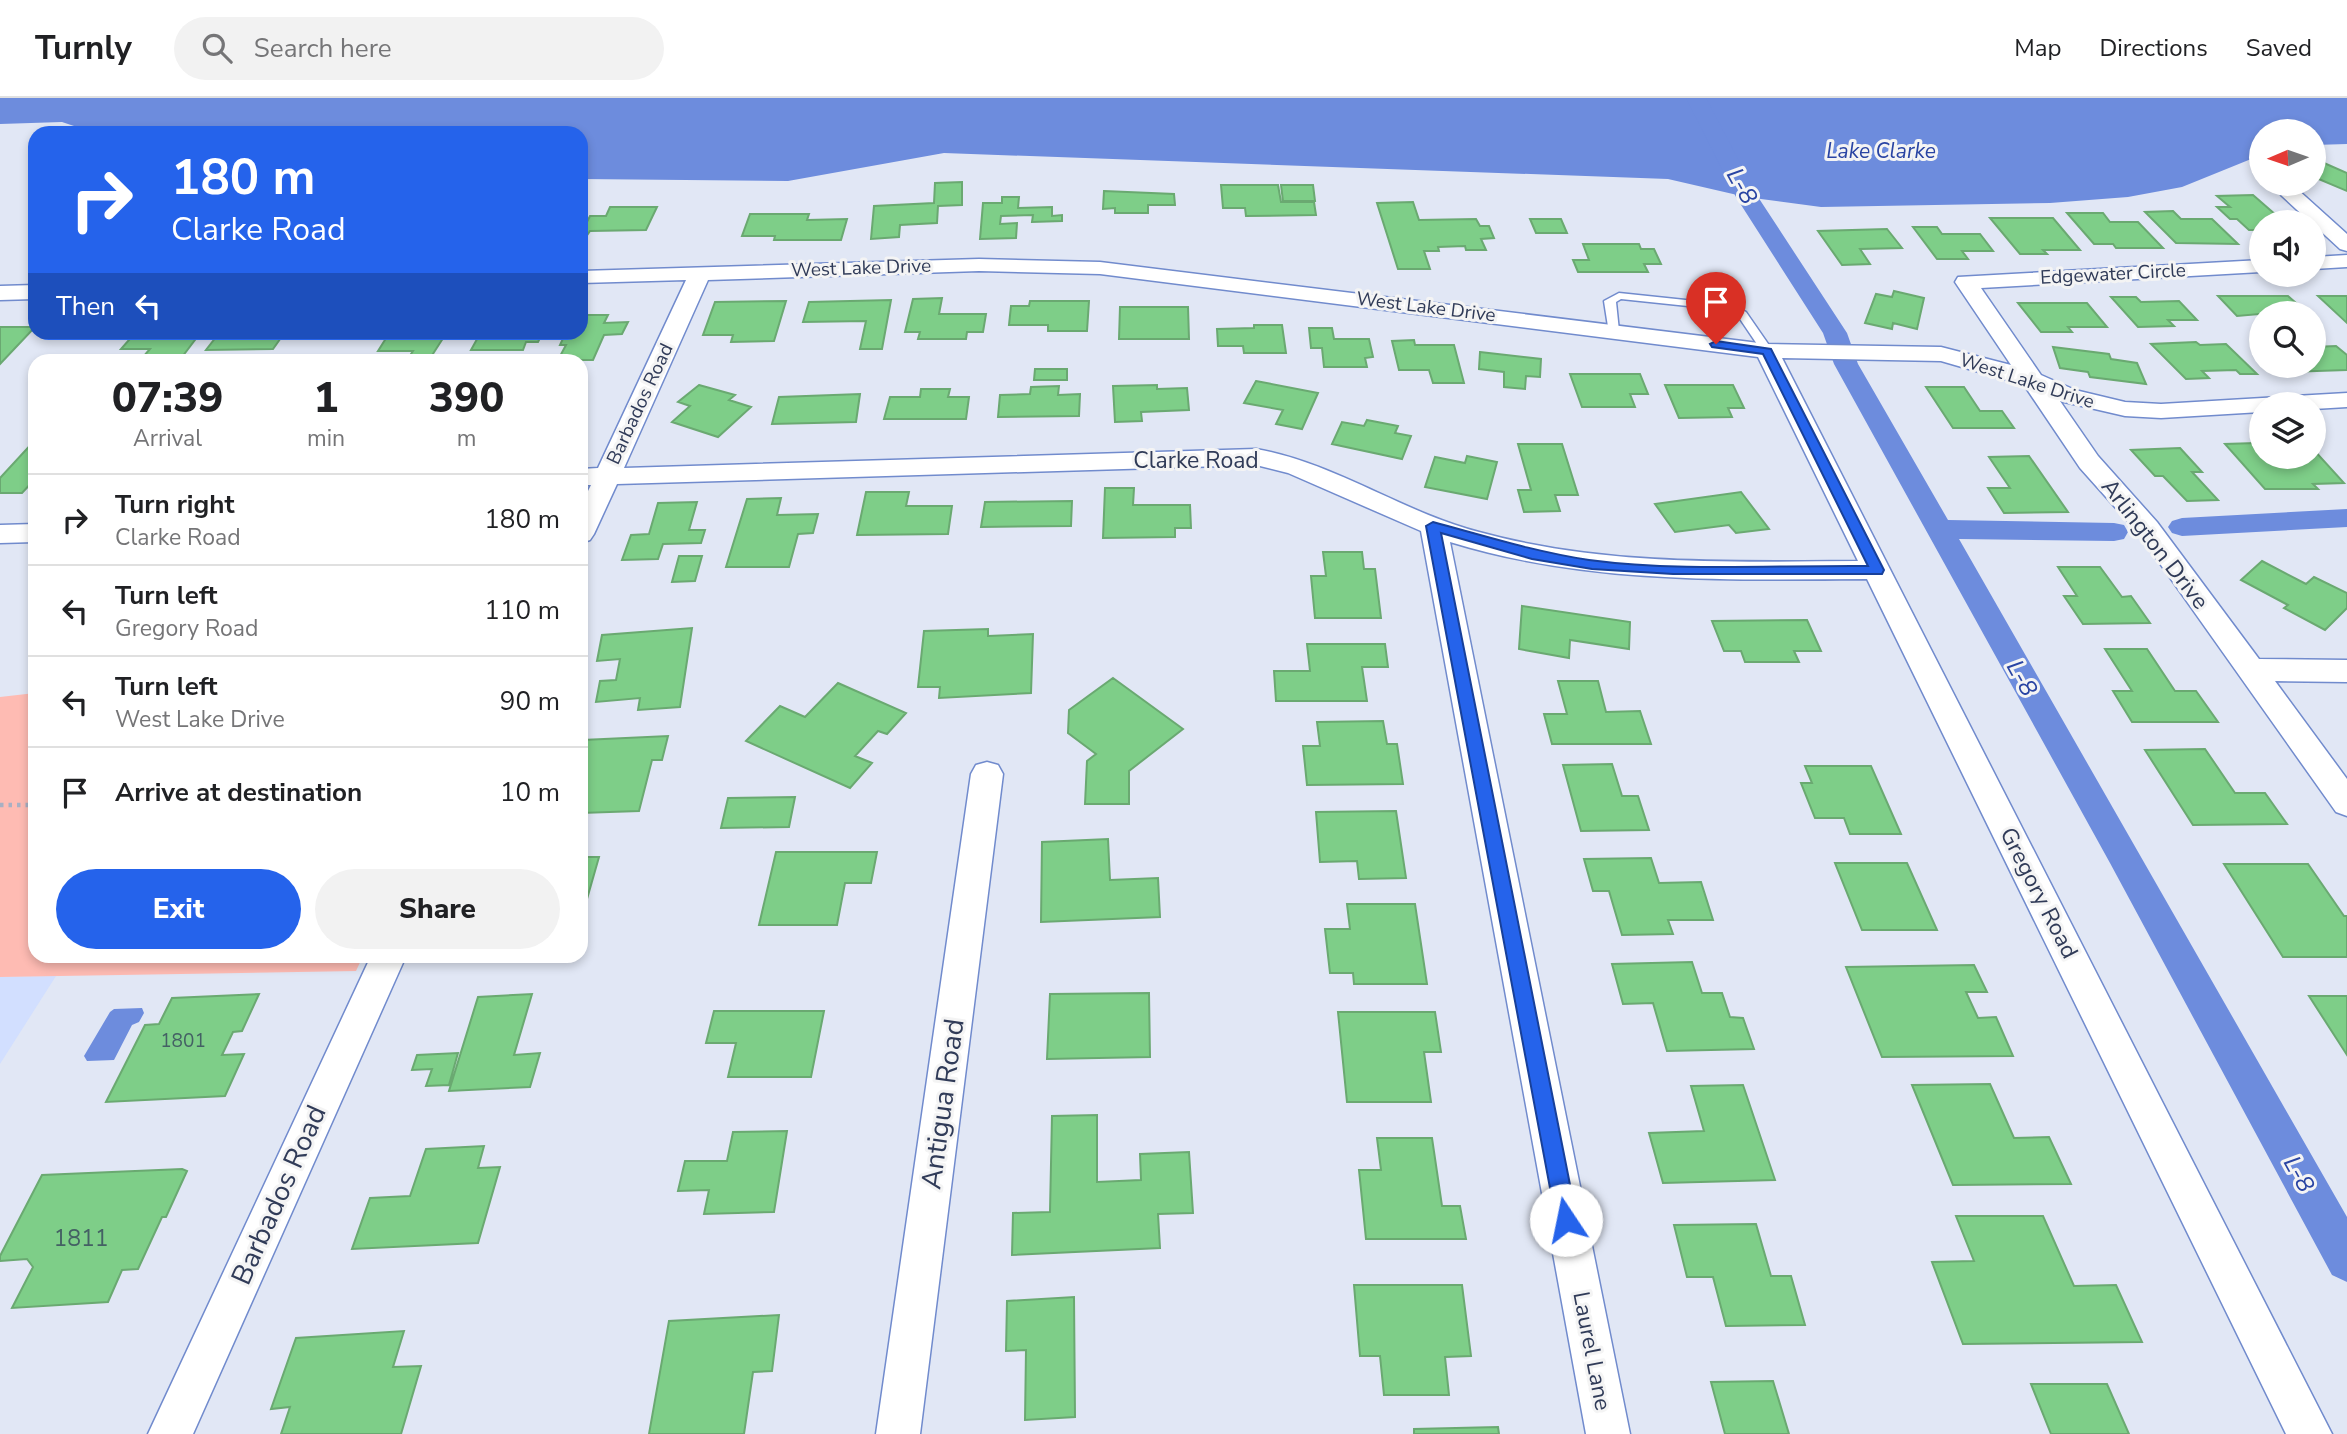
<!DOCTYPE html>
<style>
:root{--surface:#fff;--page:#f2f2f2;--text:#202124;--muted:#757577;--line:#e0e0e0;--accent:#2563eb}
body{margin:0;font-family:"Nunito Sans",sans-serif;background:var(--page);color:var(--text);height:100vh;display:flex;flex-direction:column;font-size:26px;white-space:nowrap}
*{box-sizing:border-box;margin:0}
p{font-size:23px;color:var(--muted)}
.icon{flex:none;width:38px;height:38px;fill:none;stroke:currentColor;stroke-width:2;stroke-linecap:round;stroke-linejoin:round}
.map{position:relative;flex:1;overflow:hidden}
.side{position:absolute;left:28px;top:256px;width:560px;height:609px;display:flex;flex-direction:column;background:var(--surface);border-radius:21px;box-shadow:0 4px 10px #0003}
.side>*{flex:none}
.guide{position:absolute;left:28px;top:28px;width:560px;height:214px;border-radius:21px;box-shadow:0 4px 10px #0003;background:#2563eb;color:#fff;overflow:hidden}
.needle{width:46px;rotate:268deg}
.buttons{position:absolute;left:2249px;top:21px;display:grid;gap:14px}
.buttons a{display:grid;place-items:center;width:77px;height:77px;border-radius:50%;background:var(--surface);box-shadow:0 4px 10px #0003;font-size:35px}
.pin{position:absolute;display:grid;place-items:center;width:60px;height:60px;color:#fff;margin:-72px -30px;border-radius:50% 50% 50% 0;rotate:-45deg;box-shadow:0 0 7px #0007}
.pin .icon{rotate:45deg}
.me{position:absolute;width:77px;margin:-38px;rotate:349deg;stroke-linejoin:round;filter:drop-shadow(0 0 5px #0008)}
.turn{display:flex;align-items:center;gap:24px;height:147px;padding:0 28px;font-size:32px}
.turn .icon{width:91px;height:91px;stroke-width:2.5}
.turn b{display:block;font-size:49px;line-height:60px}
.then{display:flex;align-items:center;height:66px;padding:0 28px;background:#0003;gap:14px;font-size:26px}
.eta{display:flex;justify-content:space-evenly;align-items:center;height:119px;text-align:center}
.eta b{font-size:42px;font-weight:800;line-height:49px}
.primary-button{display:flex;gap:14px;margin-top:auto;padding:14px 28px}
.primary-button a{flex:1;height:80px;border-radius:42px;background:var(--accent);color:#fff;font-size:28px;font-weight:800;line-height:80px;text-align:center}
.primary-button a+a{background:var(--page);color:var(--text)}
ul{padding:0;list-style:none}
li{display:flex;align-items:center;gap:21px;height:91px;padding:0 28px;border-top:2px solid var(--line)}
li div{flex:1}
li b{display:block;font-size:26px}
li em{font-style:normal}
header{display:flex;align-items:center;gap:42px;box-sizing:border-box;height:98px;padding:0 35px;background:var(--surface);border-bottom:2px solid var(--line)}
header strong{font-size:33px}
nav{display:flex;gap:38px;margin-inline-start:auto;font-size:24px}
.search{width:490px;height:63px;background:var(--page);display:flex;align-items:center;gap:18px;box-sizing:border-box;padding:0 24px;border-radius:38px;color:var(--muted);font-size:26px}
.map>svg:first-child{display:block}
</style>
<header>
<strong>Turnly</strong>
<div class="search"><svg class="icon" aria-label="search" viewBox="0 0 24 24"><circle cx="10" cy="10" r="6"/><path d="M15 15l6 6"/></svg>Search here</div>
<nav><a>Map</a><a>Directions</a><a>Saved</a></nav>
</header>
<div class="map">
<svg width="2347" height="1336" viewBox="0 0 2347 1336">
<rect width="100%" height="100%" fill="#e1e7f5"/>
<path fill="#d2dfff" d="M56,878L0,966V879Z"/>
<path fill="#febbb3" d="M35,595V858H363L356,873L0,879V599Z"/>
<path fill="#6d8cdd" d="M0,0H2347V46L2314,47V33H2261V57L2182,89L2128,99L2050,105L1821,109L1746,99L1668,81L944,55L788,83L581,81V35H95L62,24L0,26Z
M142,910L144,915L139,924L132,927L114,962L87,963L84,958L110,914L114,911Z"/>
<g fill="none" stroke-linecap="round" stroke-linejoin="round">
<path fill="#6d8cdd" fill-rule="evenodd" d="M1686,0H1706L1758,99L1847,235L1858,266L1948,422L2114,425L2124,427L2128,434L2124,441L2114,443L1959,441L2347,1119V1184L2332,1177L2110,765L1834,266L1823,235L1736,99Z
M2347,411V429L2182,438L2172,435L2168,429L2172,423L2182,420Z"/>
</g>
<path fill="#7ece88" stroke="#6aa971" stroke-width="2" d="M2324,65L2347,75V93L2314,79V70Z
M962,84V107L938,108L937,125L900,127L899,139L871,141L874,108L934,105L935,85Z
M1221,87H1278L1281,104H1314L1316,117L1246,118L1245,110H1223Z
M1281,87H1313L1315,103H1283Z
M1104,93L1174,96L1175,107H1148V115H1115V110L1103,111Z
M2253,97L2284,124H2261V134L2258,132H2249L2237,121H2230L2217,109H2230L2217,98Z
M1002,99H1019L1018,110L1052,109V118L1062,117V123L1032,124L1033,117L1001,118L1000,126L1017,125L1016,140L980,141L983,105H1002Z
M1413,104L1419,122L1476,121L1480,128H1489L1494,140L1481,141L1486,152H1466L1465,148L1438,149L1439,153H1424L1430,171H1398L1377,105Z
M610,109H657L646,132L590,133L581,146V130H584L590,118H606Z
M2173,113L2181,121H2212L2238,146L2176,145L2145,114Z
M2067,115H2103L2110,124H2138L2163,150H2116L2113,146H2094Z
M750,116H809L807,122L847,121L841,142H774L775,138H742Z
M1990,120H2053L2080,152H2043L2047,156H2020Z
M1530,121H1561L1567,135H1536Z
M1913,129H1937L1942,136H1980L1993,153H1962L1968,161H1937Z
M1887,131L1902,150L1860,151L1870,166L1842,167L1818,133Z
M1583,146H1639L1641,151H1654L1661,166H1644L1648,174H1578L1573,162H1589Z
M1894,193L1924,200L1917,231L1893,225L1892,231L1865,225L1876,196L1892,199Z
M2218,198H2288L2304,212L2237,218Z
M2318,198H2347V225Z
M2111,199H2136L2141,204L2179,203L2197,222H2168L2174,228L2138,229Z
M942,200L939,216H986L983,234H967L966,241H918L920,234H905L913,201Z
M891,202L882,251H860L866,223L803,224L809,204Z
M786,203L774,243L731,244L733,237H703L715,204Z
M1030,203H1089L1087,233H1048V227H1009L1011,208H1029Z
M2018,205H2087L2107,229H2068L2072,234H2041Z
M1120,209H1188L1189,241H1119Z
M581,217H608L604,225L628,224L622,236L604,237L593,262H558L566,247H560L566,234H581Z
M1254,227H1282L1286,255H1244L1243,248H1218L1217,231L1254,230Z
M0,229H35L0,266Z
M1309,230H1332L1334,241H1369L1373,259L1365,260L1367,269H1324L1322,250H1311Z
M136,234H201L182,259H143L150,251H121Z
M220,234H285L273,251L206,252Z
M390,234H447L429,262H407L413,253H378Z
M481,234H543L538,244H526L523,252H471Z
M1414,242L1415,247H1454L1464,285H1433L1429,272H1399L1392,243Z
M2196,244L2200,247L2226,246L2257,276H2240L2236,272L2202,273L2209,280L2186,281L2151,246Z
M2336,248L2347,257V272L2287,274L2280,268H2314V249Z
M2053,249L2109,256L2111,261L2137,265L2146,286L2090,279L2088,274L2060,270Z
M1480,254L1541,261L1540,279L1526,278L1525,291L1504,289V274L1479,271Z
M1035,271H1067V282H1034Z
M1570,276H1640L1648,296H1630L1635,309H1582Z
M1256,283L1318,295L1302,331L1276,326L1283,312L1244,305Z
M699,287L735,297L729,302L751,309L718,339L672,324L690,308L678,304Z
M1157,287V291L1187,290L1189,312L1141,314L1142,323L1115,324L1113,288Z
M1665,287H1733L1744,310H1728L1732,319L1679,320Z
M1059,288L1058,297L1080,296L1079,318L998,319L1000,297L1030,296L1031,289Z
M1926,289H1964L1980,313H2002L2014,330H1953Z
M921,291H950L948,299H969L966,321H884L890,299H920Z
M860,296L856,324L772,326L779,299Z
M1367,322L1398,328L1395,335L1411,338L1402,361L1332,346L1342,324L1364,328Z
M35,342V381L22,395H0V380Z
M2257,345L2261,350V359H2314V352L2344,385L2313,386L2318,391H2265L2225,346Z
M1518,346H1562L1578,397H1555L1560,413L1524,414L1518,392H1531Z
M2180,350L2202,374H2192L2218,402L2187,403L2163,378H2155L2131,352Z
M1467,358L1497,364L1487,401L1425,389L1435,359L1465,365Z
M2029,358L2068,414L2004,415L1988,390H2010L1989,359Z
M1105,390H1134L1133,407H1190L1191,430H1175V439L1103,440Z
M866,394H909L906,408H952L948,436L857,437Z
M1741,394L1769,431L1736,435L1729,427L1675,434L1655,406Z
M781,400L777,417L818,416L813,435L798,436L789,469H726L747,401Z
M1072,403L1071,428L981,429L985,404Z
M697,404L689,432H705L701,445L663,446L658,461L622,462L631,437L649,436L658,405Z
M1323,454H1362L1364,471H1375L1381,520H1315L1311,478H1326Z
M679,458H702L695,483L672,484Z
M2262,463L2306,486L2314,479L2347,495V510L2325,532L2284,510L2288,507L2241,482Z
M2058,469H2100L2122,499L2131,498L2150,525L2083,526L2064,498H2077Z
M1522,508L1630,524L1629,551L1570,542L1569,560L1519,551Z
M1807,522L1821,553H1794L1799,564H1745L1741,553H1724L1712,523Z
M692,530L680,609L638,612L640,600L596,604L600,583L616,582L620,561L597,563L602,537Z
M988,531V538L1033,536L1031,595L939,600L940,589H918L924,533Z
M1307,546H1385L1388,569H1362L1367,603H1276L1274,573H1310Z
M2105,551H2147L2175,593H2196L2218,624H2132L2113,593H2132Z
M1113,580L1183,631L1129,673V706H1085L1087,663L1096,656L1068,635L1069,612Z
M1558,583H1598L1606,614L1640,613L1651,646H1552L1544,616H1567Z
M838,585L906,615L887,636L878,633L855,658L872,665L850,690L746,643L780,608L805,619Z
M1383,623L1387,646H1397L1403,686L1307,687L1303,648H1320L1317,624Z
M668,638L662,662H652L639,713L581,715L583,642Z
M2205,651L2235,695H2265L2287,726L2193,727L2145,652Z
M1612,666L1622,698H1638L1649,732L1581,733L1563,667Z
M1805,668H1871L1901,736H1850L1844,720H1815L1801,685H1812Z
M795,699L789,729L721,730L728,700Z
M1396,713L1406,780L1359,781L1357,763L1320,764L1316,714Z
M1108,741L1110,782L1158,780L1160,819L1041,824L1042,744Z
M776,754H877L871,785H845L837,827H759Z
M581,759H599L581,822Z
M1651,760L1659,785L1701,784L1713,822H1668L1673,836L1622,837L1609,793H1593L1584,761Z
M1835,765H1907L1937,832H1862Z
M2224,766H2308L2344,818H2347V859H2283Z
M1347,806H1415L1427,886H1354L1353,875H1330L1325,831H1350Z
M1692,864L1702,895H1722L1730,919L1743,920L1754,951L1667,953L1653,905L1623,906L1612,866Z
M1974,867L1987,894H1966L1978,920L1996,919L2013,958L1882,959L1846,869Z
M1149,895L1150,959L1047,961L1050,896Z
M259,896L242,933L233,934L222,957L244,956L225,998L106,1004L145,927L159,926L172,900Z
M532,896L514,957L540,955L530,989L449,993L478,899Z
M2309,898H2347V957Z
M714,913H824L811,979H728L736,945H706Z
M1338,914H1435L1441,954H1424L1431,1004H1347Z
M458,955L449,987L426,988L432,971L412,972L417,957Z
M1990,986L2014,1040L2049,1039L2071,1086L1953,1087L1912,987Z
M1743,987L1775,1082L1663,1085L1649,1035L1704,1033L1691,988Z
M1097,1017V1084L1141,1082L1140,1056L1189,1054L1193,1115L1158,1116L1160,1150L1012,1157L1013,1115L1050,1114L1052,1018Z
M787,1033L774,1114L704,1116L709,1092L678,1093L685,1063H727L733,1034Z
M1377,1040H1432L1442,1108H1460L1466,1141H1366L1359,1072H1381Z
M484,1048L478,1070L500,1069L478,1145L352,1151L370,1100L410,1098L426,1051Z
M182,1071L187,1073L166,1119H162L138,1171L122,1172L108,1204L12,1210L33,1169L27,1161L0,1163V1158L42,1077Z
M1956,1118H2043L2074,1188L2116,1187L2142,1244L1963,1246L1932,1164L1974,1163Z
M1756,1126L1771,1178H1791L1805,1227L1726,1228L1713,1179H1687L1674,1127Z
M1354,1187H1462L1471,1258L1445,1259L1449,1297H1384L1380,1258H1360Z
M1074,1199L1075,1319L1025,1322L1026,1252L1006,1253L1007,1203Z
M779,1217L772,1273L753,1274L744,1336H649L669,1223Z
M404,1233L393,1269L421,1268L401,1336H281L290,1309L271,1311L296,1240Z
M1773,1283L1789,1336H1725L1711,1284Z
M2031,1286H2107L2129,1336H2051Z
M1498,1329L1499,1336H1414V1331Z"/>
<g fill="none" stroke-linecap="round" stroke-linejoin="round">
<g stroke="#718bcd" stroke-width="3">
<path id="service" d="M1619,195L1733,207L1746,214L1773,253L1767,256L1763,255L1738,218L1726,212L1621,201L1616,204L1619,233L1609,235L1604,203Z"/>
</g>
<g stroke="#718bcd" stroke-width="3">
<path id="minor" d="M2289,88L2296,90L2347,136V153L2340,151L2314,127V124H2310L2282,98L2279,94L2282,90Z
M2347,157V169L2314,171V159Z
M979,161L1100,164L1767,246L1941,249L2011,267L1955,184L1958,179L2261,162V174L1981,190L2041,277L2075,292L2125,304L2161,306L2347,295V309L2314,311V306H2261V314L2161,320L2125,318L2060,303L2098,358L2157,424L2259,561L2347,562V584L2275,583L2347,681V718L2336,714L2139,436L2080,370L2024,287L1941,263L1782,260L2332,1336H2286L1867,481C1726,482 1586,486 1450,444L1630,1336H1586L1421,433L1288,375L1256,367L617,386L594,436L590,442L581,445V407L591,387H581V371L598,370L686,182L581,185V173ZM979,173L1100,176L1758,259L1858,463C1731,464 1603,468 1479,434C1402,414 1335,365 1256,351L624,370L708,182Z
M35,187V201L0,202V188Z
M35,426V444L0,445V427Z
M987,664L998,667L1003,676L920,1336H876L971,676L976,667Z
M371,858H406L193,1336H148Z"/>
</g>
<path stroke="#a8b0c3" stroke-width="4.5" stroke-dasharray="3.5 5" stroke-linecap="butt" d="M0,707H35"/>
<use href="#service" fill="#fff" fill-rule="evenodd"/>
<use href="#minor" fill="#fff" fill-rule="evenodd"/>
</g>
<path fill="#2563eb" stroke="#184099" stroke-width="2" d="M1716,243L1771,251L1884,472L1882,476H1673L1592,471L1532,461L1441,435L1577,1122L1574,1130L1566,1133L1559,1130L1556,1122L1426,428L1433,424C1485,438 1536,454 1589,462C1679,474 1777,467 1868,468L1763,256L1712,249L1710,246Z"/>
<g text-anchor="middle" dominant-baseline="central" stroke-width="6" stroke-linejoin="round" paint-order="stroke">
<g font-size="19" fill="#303b58" stroke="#f4f4f4">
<text transform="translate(861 170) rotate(-2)">West Lake Drive</text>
<text transform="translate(2113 176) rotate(-3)">Edgewater Circle</text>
<text transform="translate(1426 209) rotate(7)">West Lake Drive</text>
<text transform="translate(2027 283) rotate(18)">West Lake Drive</text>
<text transform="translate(640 306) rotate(-65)">Barbados Road</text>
</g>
<g font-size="19" fill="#446064">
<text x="183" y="943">1801</text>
</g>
<g font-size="21" font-style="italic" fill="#2944a3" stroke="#f4f4f4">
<text x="1881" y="53">Lake Clarke</text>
</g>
<g font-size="23" fill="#303b58" stroke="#f4f4f4">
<text x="1196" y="362">Clarke Road</text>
<text transform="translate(2155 446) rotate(52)">Arlington Drive</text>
<text transform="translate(2039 795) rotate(63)">Gregory Road</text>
<text transform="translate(1592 1253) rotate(79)">Laurel Lane</text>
</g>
<g font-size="23" fill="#446064">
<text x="81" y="1140">1811</text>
</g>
<g font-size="24" font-style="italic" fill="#2944a3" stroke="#f4f4f4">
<text transform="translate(1742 88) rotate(61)">L-8</text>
<text transform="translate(2022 580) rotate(61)">L-8</text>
<text transform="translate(2299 1076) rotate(61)">L-8</text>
</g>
<g font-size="28" fill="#303b58" stroke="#f4f4f4">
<text transform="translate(943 1006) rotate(-82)">Antigua Road</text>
<text transform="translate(279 1097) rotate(-66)">Barbados Road</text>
</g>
</g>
</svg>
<div class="buttons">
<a><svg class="needle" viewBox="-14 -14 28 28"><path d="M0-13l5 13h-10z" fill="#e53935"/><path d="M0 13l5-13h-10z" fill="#757577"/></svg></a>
<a><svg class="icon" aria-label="sound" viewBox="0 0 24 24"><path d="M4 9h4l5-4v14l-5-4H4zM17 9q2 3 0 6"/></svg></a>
<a><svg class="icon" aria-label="search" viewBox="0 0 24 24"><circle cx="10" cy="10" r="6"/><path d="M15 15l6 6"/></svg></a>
<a><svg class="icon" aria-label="layers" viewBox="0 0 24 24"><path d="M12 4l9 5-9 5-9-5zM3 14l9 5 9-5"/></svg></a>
</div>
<div class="pin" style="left:1716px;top:246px;background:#d93025"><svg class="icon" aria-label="arrive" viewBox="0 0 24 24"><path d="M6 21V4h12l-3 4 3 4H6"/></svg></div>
<svg class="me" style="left:1566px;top:1122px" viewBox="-20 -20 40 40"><circle r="19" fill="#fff"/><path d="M0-13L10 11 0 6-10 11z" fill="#2563eb"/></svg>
<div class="guide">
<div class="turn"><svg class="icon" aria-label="right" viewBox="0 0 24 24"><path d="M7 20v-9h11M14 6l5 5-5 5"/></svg><div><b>180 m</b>Clarke Road</div></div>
<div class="then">Then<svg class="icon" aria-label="left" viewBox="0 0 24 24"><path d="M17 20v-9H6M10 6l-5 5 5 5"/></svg></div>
</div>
<section class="side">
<div class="eta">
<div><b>07:39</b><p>Arrival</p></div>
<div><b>1</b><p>min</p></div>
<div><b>390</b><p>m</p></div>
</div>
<ul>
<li><svg class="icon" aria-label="right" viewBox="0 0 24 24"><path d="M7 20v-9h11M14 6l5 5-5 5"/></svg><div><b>Turn right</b><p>Clarke Road</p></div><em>180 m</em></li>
<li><svg class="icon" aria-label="left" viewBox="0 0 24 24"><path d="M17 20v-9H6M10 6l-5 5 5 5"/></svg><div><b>Turn left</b><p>Gregory Road</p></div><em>110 m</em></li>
<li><svg class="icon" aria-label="left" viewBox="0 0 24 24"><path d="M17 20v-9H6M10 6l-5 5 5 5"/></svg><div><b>Turn left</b><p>West Lake Drive</p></div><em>90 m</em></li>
<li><svg class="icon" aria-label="arrive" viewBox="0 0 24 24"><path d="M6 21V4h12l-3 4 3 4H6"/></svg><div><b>Arrive at destination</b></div><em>10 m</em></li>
</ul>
<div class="primary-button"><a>Exit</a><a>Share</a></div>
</section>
</div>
